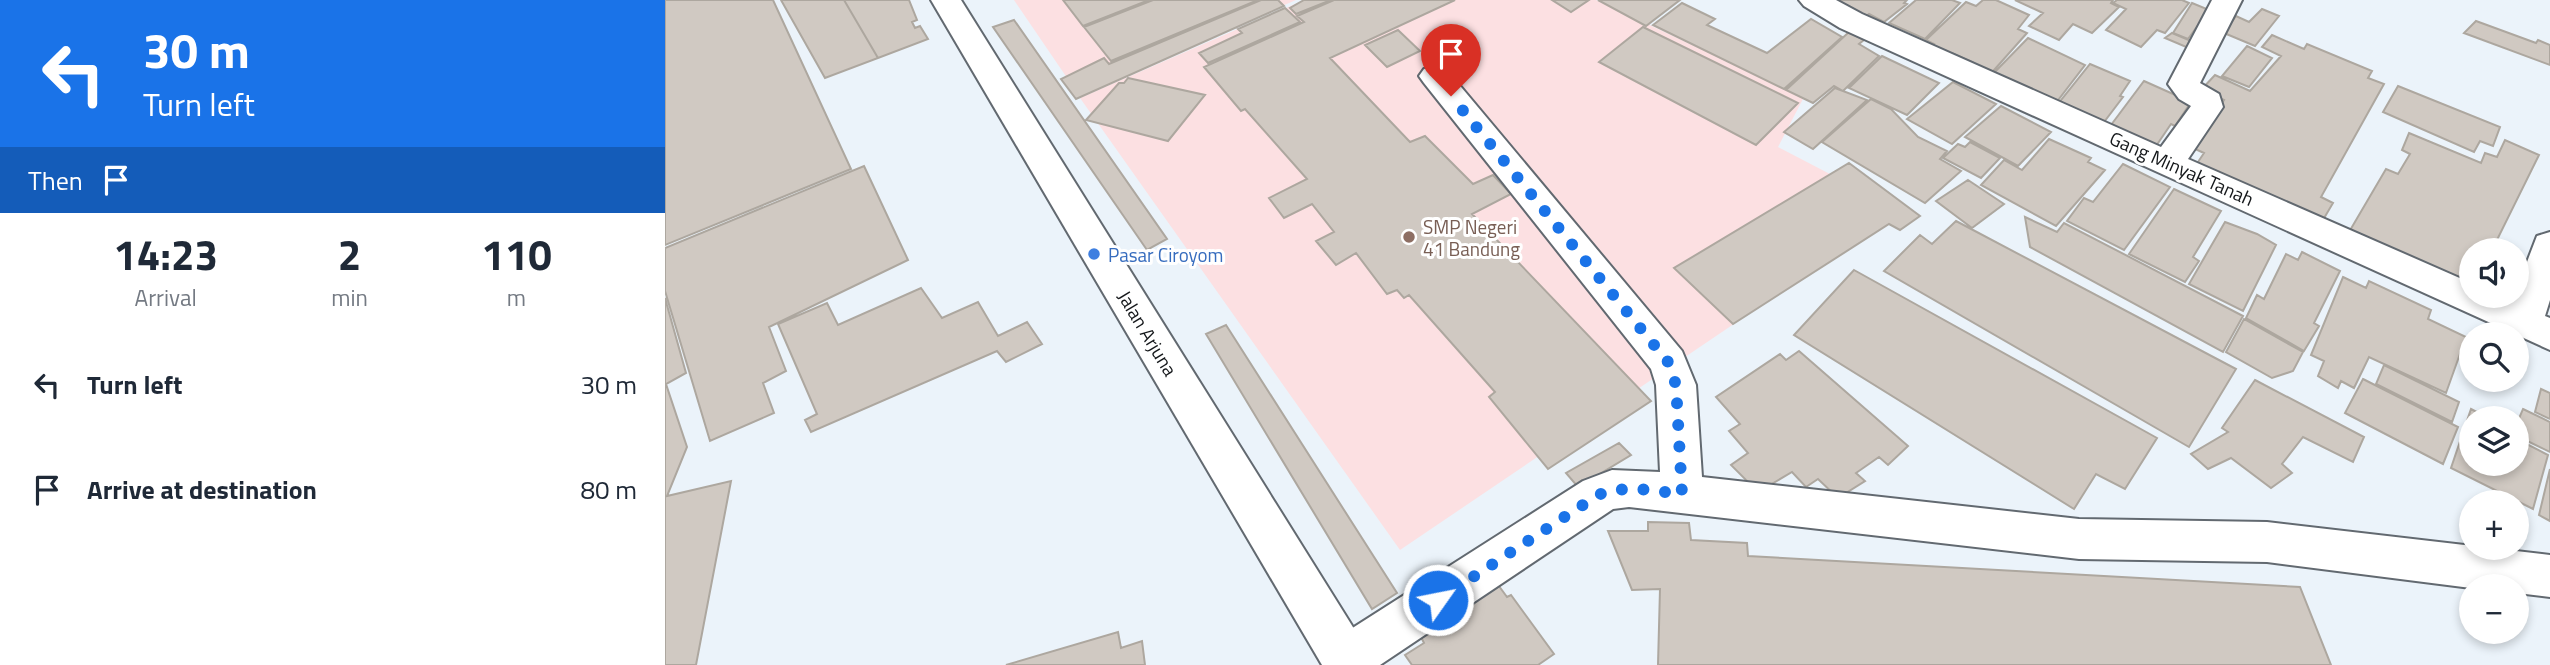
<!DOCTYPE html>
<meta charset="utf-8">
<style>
:root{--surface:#fff;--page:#f2f2f3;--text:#1f2937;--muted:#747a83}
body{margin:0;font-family:"Titillium Web",sans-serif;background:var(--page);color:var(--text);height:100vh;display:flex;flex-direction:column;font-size:26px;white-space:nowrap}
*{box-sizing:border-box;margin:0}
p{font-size:23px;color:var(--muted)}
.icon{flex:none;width:38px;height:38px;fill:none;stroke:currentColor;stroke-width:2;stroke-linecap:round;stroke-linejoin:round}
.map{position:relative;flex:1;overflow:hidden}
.drawer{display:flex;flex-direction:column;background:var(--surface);width:665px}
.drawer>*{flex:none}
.banner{background:#1a73e8;color:#fff;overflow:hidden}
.controls{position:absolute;left:1794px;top:238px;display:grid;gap:14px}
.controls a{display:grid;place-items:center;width:70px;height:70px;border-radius:50%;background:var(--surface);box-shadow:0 4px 10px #0003;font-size:35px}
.pin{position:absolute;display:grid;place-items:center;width:60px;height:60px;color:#fff;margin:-72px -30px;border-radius:50% 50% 50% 0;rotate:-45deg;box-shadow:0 0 7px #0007}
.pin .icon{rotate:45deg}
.me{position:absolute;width:77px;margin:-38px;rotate:57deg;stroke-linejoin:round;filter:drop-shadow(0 0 5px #0008)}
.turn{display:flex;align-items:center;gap:24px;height:147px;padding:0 28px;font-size:32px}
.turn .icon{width:91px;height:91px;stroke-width:2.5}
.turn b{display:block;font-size:49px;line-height:60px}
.then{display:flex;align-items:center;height:66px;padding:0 28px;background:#0003;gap:14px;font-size:26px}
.eta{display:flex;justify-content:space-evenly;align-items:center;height:119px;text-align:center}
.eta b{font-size:42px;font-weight:700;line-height:49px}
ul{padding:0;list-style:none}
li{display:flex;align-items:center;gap:21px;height:105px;padding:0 28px}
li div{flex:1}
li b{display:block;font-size:26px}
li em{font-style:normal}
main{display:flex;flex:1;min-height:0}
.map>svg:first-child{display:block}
</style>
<main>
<section class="drawer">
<div class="banner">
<div class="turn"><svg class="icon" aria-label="left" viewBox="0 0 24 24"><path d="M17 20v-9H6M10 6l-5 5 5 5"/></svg><div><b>30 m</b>Turn left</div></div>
<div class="then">Then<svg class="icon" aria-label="arrive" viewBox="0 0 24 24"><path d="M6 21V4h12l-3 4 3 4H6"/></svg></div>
</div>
<div class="eta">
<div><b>14:23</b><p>Arrival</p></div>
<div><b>2</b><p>min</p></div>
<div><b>110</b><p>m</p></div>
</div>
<ul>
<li><svg class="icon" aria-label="left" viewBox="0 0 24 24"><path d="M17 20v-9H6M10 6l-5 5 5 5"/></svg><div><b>Turn left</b></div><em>30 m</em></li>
<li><svg class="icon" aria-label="arrive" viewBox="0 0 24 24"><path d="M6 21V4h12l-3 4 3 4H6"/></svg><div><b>Arrive at destination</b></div><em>80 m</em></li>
</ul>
</section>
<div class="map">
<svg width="1885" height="665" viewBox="0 0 1885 665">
<rect width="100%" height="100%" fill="#ebf3fa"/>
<path fill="#fce0e2" d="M349,0H631L413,94Z
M639,0H931L1139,97L1113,147L1236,211L735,550L415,98Z"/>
<path fill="#d0c9c2" stroke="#ada79f" stroke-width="2" d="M0,0H108L186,169L0,245Z
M116,0H179L213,58L160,78Z
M179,0H244L252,20L247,22L250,28L255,26L263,39L213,58Z
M398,0H484L418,26Z
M488,0H593L446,61L419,27Z
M596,0H613L619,6L411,99L396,79L439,58L444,64Z
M666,0L631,14L625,8L639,0Z
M669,0H790L665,58L745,142L760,136L808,184L828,175L846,194L807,214L986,401L883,469L824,397L830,392L744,295L739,298L732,290L722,294L691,253L671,265L651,241L669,232L647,204L619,218L604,198L642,179L580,109L576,111L539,67L639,22L632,16Z
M887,0H924L906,12Z
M933,0H1015L981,26Z
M1174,0H1242L1239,3L1242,4L1219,22L1204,14L1198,18L1171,3Z
M1251,0H1287L1295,3L1260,39L1224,23Z
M1318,0H1331L1364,15L1353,29L1362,33L1322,78L1300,67L1307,62L1287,53L1280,57L1264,49L1269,44L1261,40L1301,2L1311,6Z
M1350,0H1448L1446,3L1454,7L1427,33L1408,24L1394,40L1364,26L1378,13Z
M1452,0H1517L1524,3L1500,33L1492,30L1476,47L1441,30L1461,9L1448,3Z
M1017,3L1050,19L1042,25L1102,53L1146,19L1177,37L1119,89L988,25Z
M1527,3L1549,12L1539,17L1523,39L1508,33Z
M620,8L635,22L543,63L534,53L577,33L573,29Z
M1597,9L1614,16L1590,46L1559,33L1571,16L1584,22Z
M349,20L502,239L482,250L328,27Z
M1811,21L1871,43L1873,40L1885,45V65L1799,33Z
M978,27L1133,103L1091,145L934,62Z
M733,30L755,51L722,67L700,45Z
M1184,32L1199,40L1194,44L1214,56L1178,91L1169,86L1148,103L1121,90Z
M1507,33L1531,43L1526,49L1500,38Z
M1607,35L1639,49L1642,44L1707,71L1703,78L1719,84L1656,197L1668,203L1655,225L1529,168L1539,153L1528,148L1559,100L1536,90L1550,75L1585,91L1616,56L1597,47Z
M1363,38L1420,65L1387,108L1324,78Z
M1582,46L1607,58L1584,87L1557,76Z
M1217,56L1274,83L1242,115L1184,88Z
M1425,64L1465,81L1455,96L1458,97L1433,130L1389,109Z
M463,78L540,95L503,141L421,120L454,83H459Z
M1479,81L1526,102L1510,126L1506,124L1489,149L1443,129Z
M1288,82L1331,104L1287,144L1242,119Z
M1733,86L1835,127L1828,146L1815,141L1809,152L1718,112Z
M1170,88L1202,100L1148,149L1119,132Z
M1206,99L1226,109L1253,137L1282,151L1275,159L1296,171L1260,203L1157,142Z
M1336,106L1386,132L1353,166L1300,137Z
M1744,133L1816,163L1820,153L1832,157L1840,140L1874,155L1827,250H1806V292L1684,232L1721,169L1733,174L1745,154L1737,150Z
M1384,139L1426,158L1423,162L1440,170L1391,226L1316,185L1339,160L1357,170Z
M1305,142L1335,158L1316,178L1278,158L1293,144L1300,147Z
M1184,163L1255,216L1235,230L1224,224L1068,324L1009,268Z
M1458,164L1505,187L1459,250L1402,221L1419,198L1428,202Z
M199,166L243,260L104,327L121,371L98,383L109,413L45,441L0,291V248Z
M1303,180L1339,204L1307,228L1271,201Z
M1509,189L1556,211L1528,257L1534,261L1520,282L1464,254Z
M1360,217L1392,232L1399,223L1578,316L1558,352L1365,247Z
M1291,221L1571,369L1524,447L1219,271L1255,235L1267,244Z
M1560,222L1592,234L1611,245L1578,311L1524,284Z
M1637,252L1675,271L1649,323L1654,326L1639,351L1581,318L1592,295L1599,299L1621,254L1633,260Z
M1189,270L1492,438L1460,489L1431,474L1409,509L1129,335Z
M1678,277L1701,288L1704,281L1766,310L1763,319L1801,337L1781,393L1704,357L1689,388L1676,381L1673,388L1653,376L1659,361L1646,355Z
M256,288L277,318L313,302L333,336L362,322L377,344L341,362L332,351L146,432L140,420L152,414L113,324L162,303L173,325Z
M0,298L21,373L1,384L22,447L2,496L66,481L31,665H0Z
M1579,319L1638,352L1628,371L1607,378L1561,352Z
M561,325L732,593L707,609L541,334Z
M1134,351L1243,446L1223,465L1214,457L1191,473L1200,481L1173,498L1153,479L1141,487L1127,472L1093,492L1066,465L1083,453L1064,431L1075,424L1051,397L1115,354L1121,360Z
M1719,365L1794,402L1787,422L1711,384Z
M1698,379L1793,427L1778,464L1680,413Z
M1590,380L1699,437L1688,462L1638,437L1617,464L1627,473L1606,488L1566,458L1543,469L1526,454L1563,432L1557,428Z
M1876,389L1885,393V419L1870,412Z
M1806,409L1823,418H1806V464H1852V439L1883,455L1868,509L1786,468Z
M1858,409L1885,422V452L1852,436V423Z
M954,443L966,455L913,487L901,473Z
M1885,469V521L1874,515Z
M983,522L1024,523L1026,540L1082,543L1083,556L1635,587L1666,665H993L995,589L967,590L943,531H983Z
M831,582L842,597L846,595L889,654L873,665H747L740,655L759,643L756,637L770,630L765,622Z
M453,632L456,648L477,641L480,665H341Z"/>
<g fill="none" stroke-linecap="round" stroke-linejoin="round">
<g stroke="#626970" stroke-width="4">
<path id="street" d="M1134,0H1171L1197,14L1496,147L1526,106L1514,99L1503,84L1547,0H1577L1535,83L1554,94L1558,107L1523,159L1806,283V296H1834L1847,301L1872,236L1885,232V300L1880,316L1885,318V350L1175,28L1139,6Z
M770,66L781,69L1017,351L1031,385L1037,477L1414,519L1602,522L1885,555V597L1852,593V586L1806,588L1602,562L1414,559L964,507L948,509L715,665H659L657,660L664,643L918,481L947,470L995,472L991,385L986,369L759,83L754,76L759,69Z"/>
</g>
<g stroke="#626970" stroke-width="4">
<path id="secondary" d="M266,0H296L701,648L708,665H657Z"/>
</g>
<use href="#street" fill="#fff" fill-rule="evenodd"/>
<use href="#secondary" fill="#fff" fill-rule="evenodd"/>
</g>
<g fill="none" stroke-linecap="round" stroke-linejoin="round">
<path stroke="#1a73e8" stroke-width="12" stroke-dasharray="0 21.6" d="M773,600L933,495C959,484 989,491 1017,494L1011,385L1003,362L786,96"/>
</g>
<circle fill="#8d6e63" stroke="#fff" stroke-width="2.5" cx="744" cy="237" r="7"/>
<circle fill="#3f7fe0" stroke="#fff" stroke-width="2.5" cx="429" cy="254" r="7"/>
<g text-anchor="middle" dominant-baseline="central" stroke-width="6" stroke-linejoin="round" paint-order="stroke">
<g font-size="19" fill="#14171a" stroke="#fff">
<text transform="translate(1517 168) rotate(24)">Gang Minyak Tanah</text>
<text transform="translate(483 333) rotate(59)">Jalan Arjuna</text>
</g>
<g font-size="19" fill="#785e54" stroke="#fff" text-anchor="start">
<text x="758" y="226">SMP Negeri<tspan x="758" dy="22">41 Bandung</tspan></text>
</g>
<g font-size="19" fill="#366cbe" stroke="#fff" text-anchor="start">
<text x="443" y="254">Pasar Ciroyom</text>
</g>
</g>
</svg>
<div class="controls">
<a><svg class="icon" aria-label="sound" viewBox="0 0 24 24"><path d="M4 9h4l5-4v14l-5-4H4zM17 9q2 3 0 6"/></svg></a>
<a><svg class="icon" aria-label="search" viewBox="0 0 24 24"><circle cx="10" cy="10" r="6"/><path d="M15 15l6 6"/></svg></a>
<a><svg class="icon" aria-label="layers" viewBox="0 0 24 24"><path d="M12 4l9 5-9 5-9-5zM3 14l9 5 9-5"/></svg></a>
<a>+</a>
<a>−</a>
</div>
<div class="pin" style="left:786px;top:96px;background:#d93025"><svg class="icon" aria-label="arrive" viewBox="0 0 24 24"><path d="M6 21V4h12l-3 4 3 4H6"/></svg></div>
<svg class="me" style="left:773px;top:600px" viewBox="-20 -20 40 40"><circle r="17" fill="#1a73e8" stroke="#fff" stroke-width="3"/><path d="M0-11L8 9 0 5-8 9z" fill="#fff"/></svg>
</div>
</main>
